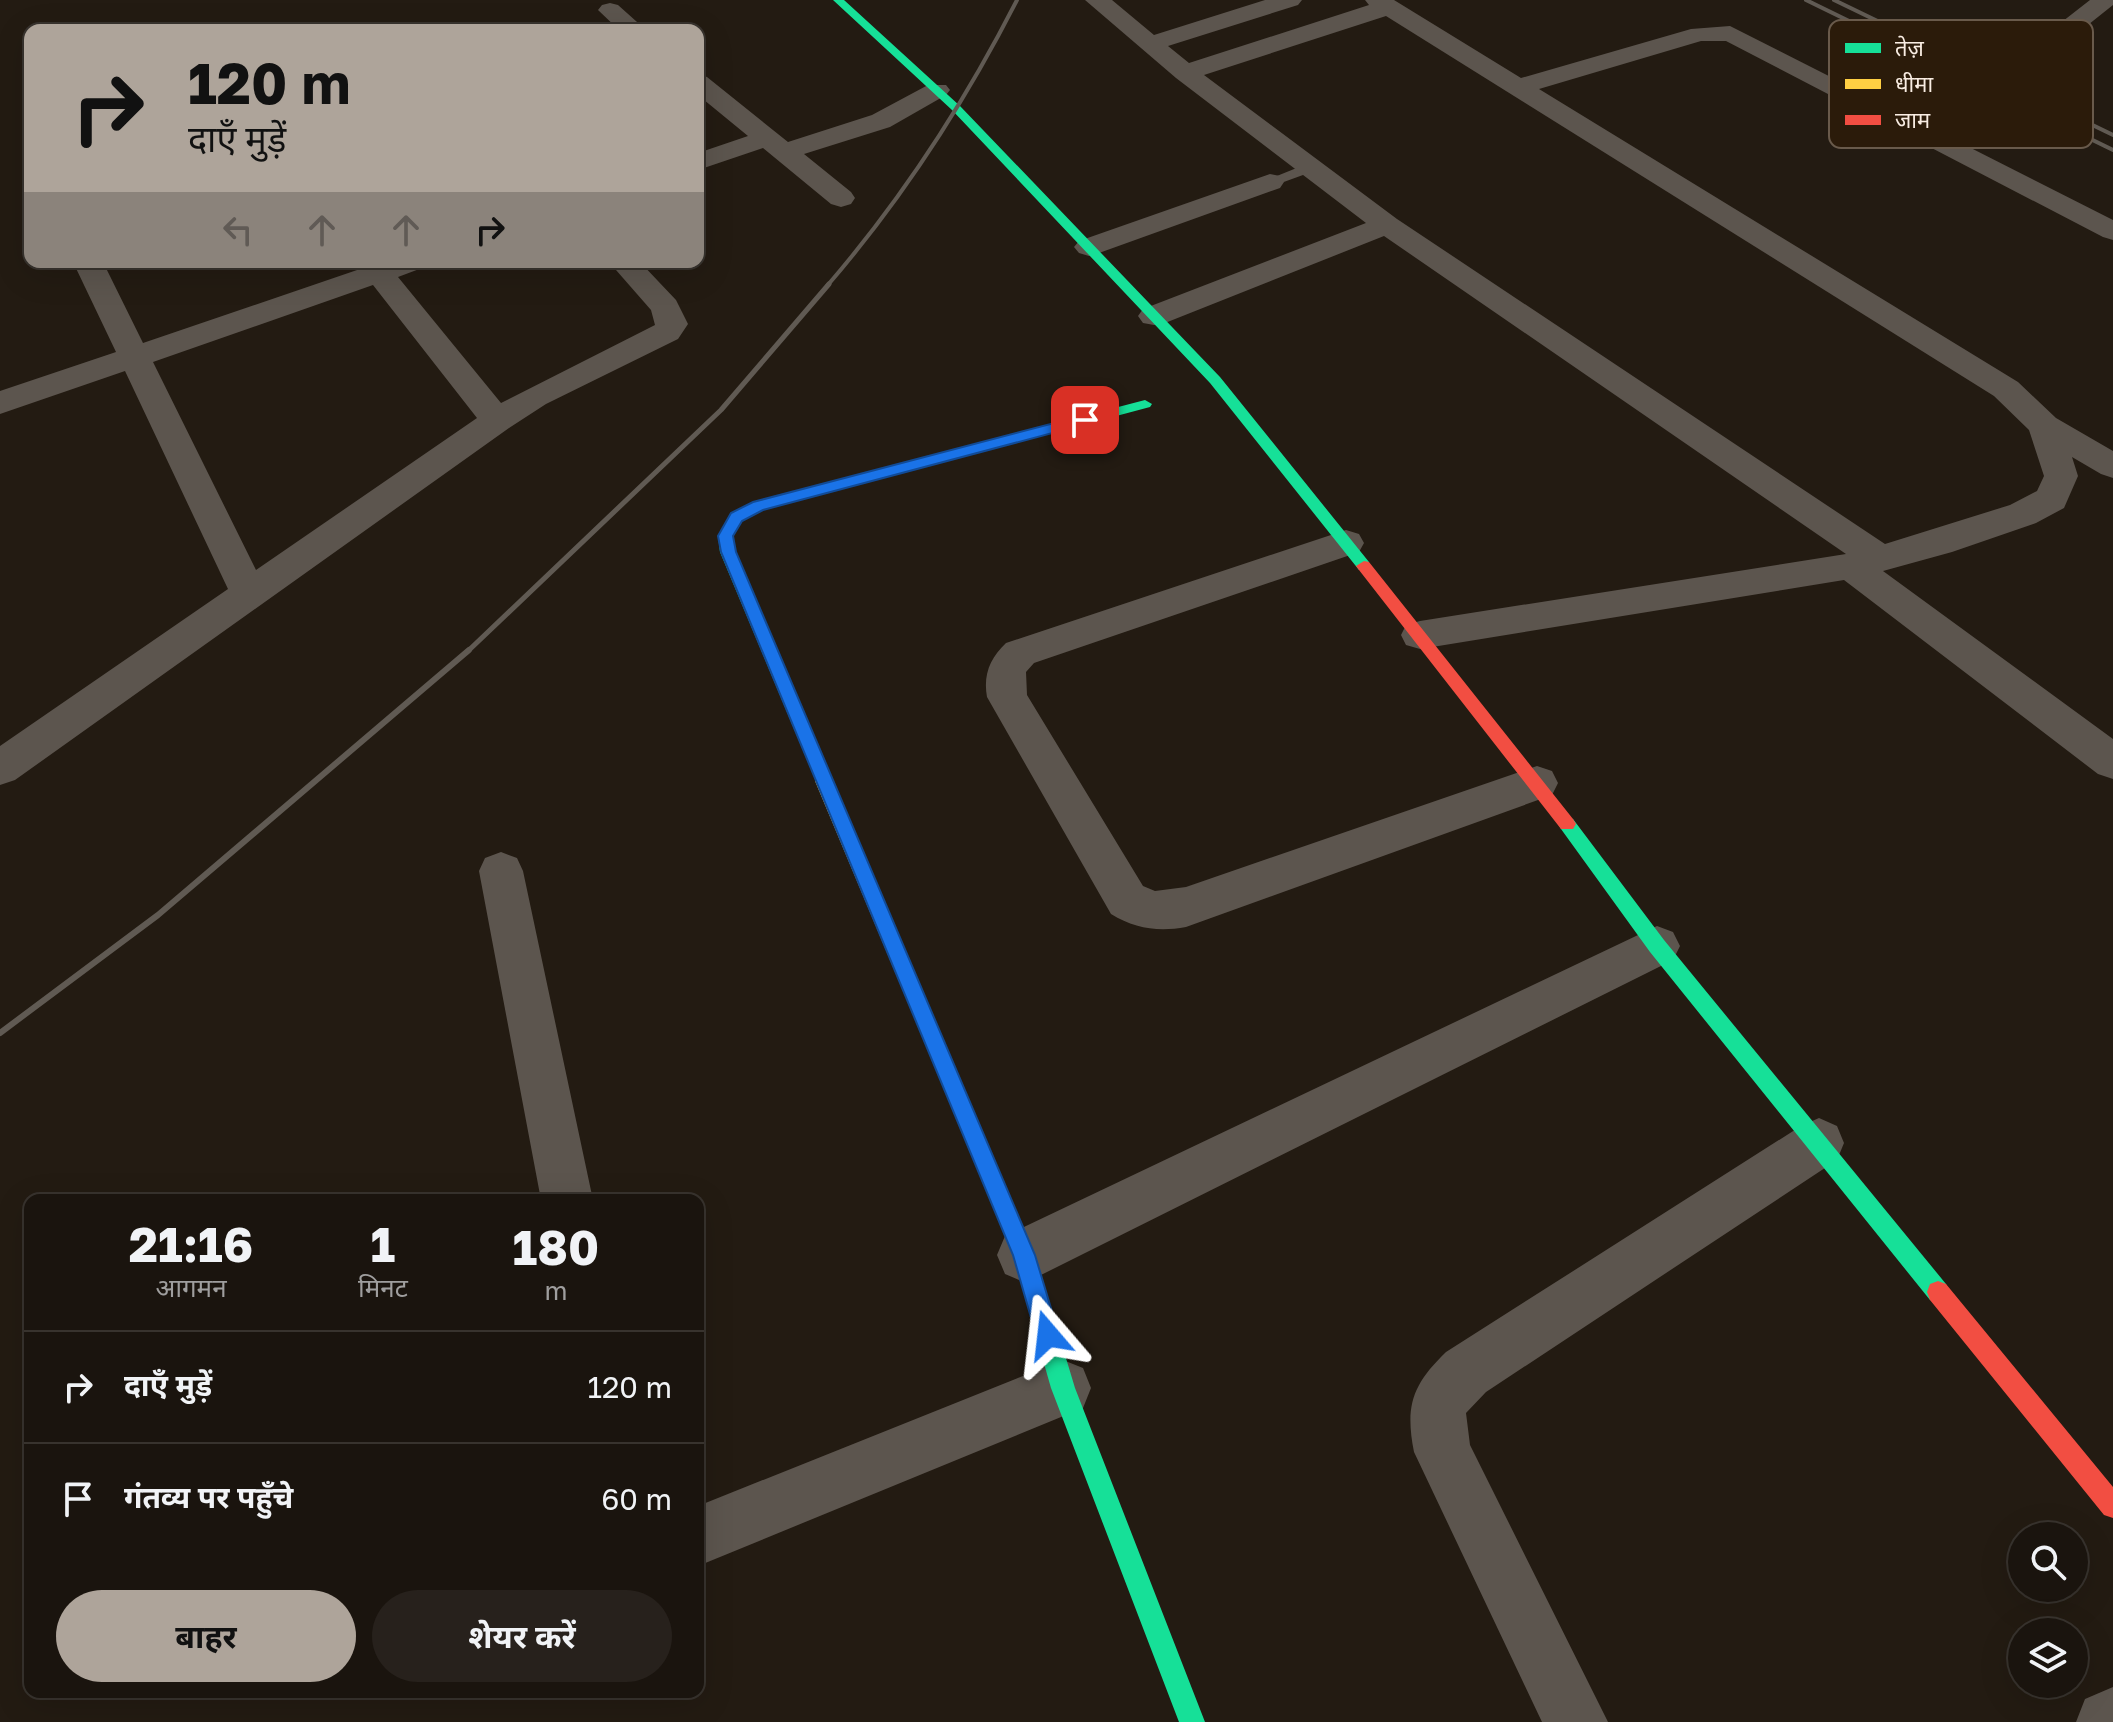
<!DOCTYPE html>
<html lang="hi">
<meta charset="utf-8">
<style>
:root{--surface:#1a140e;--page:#27211c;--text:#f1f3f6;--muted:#9f9e9e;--line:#38332e;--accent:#aea49a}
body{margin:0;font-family:"Golos Text","Noto Sans Devanagari",sans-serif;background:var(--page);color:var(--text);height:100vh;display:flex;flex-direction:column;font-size:30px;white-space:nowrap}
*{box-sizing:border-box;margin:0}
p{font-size:26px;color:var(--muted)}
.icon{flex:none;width:44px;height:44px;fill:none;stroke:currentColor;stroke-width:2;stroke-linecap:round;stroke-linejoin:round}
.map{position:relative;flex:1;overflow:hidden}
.panel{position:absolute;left:24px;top:1194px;width:680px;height:504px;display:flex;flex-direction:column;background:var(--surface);border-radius:16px;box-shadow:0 8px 32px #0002,0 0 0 2px var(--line)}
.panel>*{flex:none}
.banner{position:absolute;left:24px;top:24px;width:680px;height:244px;border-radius:16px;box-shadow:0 8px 32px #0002,0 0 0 2px var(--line);background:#aea49a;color:#111;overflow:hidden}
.fabs{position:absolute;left:2008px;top:1522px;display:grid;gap:16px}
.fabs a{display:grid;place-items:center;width:80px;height:80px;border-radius:50%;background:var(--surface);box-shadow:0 8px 32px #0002,0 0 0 2px var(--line);font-size:40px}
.pin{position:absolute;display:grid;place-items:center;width:68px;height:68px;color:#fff;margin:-34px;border-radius:16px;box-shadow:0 4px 12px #0006}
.me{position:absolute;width:88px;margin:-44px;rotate:343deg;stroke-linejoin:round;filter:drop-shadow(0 0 6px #0008)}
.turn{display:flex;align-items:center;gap:28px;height:168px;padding:0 32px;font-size:36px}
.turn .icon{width:104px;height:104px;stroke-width:2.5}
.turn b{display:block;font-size:56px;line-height:68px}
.lanes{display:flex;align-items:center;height:76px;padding:0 32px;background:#0003;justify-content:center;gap:40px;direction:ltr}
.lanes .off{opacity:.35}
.eta{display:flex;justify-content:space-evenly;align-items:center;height:136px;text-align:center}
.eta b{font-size:48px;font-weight:700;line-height:56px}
.cta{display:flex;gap:16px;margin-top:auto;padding:16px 32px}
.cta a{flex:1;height:92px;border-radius:48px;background:var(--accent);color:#111;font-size:32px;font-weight:700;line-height:92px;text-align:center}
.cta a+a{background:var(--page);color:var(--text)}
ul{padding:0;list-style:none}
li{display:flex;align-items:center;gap:24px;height:112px;padding:0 32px;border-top:2px solid var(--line)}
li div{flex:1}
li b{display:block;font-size:30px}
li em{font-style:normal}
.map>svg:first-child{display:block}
</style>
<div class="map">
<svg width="2113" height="1722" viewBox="0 0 2113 1722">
<rect width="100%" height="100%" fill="#231b12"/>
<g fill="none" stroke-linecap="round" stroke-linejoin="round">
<path fill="#5c554e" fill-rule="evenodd" d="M1309,163L1314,165V171L1270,187L1262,182Z"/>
<path fill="#5c554e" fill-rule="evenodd" d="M1085,0H1112L1154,35L1265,0H1302L1298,5L1168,46L1189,63L1369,5L1365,0H1394L1521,78L1691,29L1730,26L2113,220V240L2103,237L1726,41H1701L1539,89L2018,382L2056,418L2113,451V478L2101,474L2072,457L2078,476L2064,508L2036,523L1952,552L1883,571L2113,739V779L2098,774L1844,580L1420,649L1406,645L1401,635L1406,625L1420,621L1846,554L1384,236L1165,323L1154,325L1143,323L1138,316L1143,309L1366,223L1176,78ZM1386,16L1994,396L2029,430L2044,476L2037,491L2010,505L1885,544L1397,219L1204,75Z
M2090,0H2113V5L2049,56H2031L2028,51L2031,46Z
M610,3L618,5L646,30H619L598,10L602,5Z
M698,74L707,77L788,142L872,115L928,85H946L950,90L946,95L890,127L804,154L851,192L855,198L851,204L841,207L831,204L763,148L698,170V153L748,136L698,95Z
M1270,174L1280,176L1284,182L1280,188L1099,253L1089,256L1079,253L1074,247L1079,241Z
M73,262H103L143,343L360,269L355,262H426L422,268L398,277L501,403L655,325L651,310L609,262H640L676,300L688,324L678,339L546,404L509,428L15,780L0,785V746L228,589L125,371L0,414V391L116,352ZM373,285L477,418L256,570L153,362Z
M1346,530L1359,534L1364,543L1359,552L1034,663L1026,672L1027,695L1143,886L1155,891L1186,887L1537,766L1552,771L1558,783L1552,795L1186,927C1159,932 1135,929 1111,914L987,697C983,675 990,658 1006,643Z
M501,852L517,858L523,871L593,1200H541L479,871L485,858Z
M1657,926L1673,932L1680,946L1673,960L1043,1274L1024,1282L1005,1274L997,1255L1005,1236Z
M1819,1118L1837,1126L1844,1143L1837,1160L1486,1392L1466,1413L1470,1445L1608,1722H1542L1414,1452C1405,1406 1412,1385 1446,1352L1801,1126Z
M1063,1360L1083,1368L1091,1388L1083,1408L698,1566V1506Z
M2113,1687V1722H2076L2085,1699Z"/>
<path fill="#16e098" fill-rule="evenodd" d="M833,0H844L960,106L1220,377L1369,562V570H1359L1210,383L952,110Z
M1145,400L1152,404L1150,407L763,510L741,521L732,536L736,552L833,781L830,786H818L720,552L718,536L731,513L758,501Z
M1567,817L1573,819L1664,940L1946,1284L1949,1292L1946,1300L1938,1303L1930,1300L1650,952L1561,829L1558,824L1561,819Z
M969,1114L976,1117L1035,1255L1075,1388L1205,1722H1179L1051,1388L1013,1255L959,1124L962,1117Z"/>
<path fill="#ffcf43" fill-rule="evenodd" d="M824,774L833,781L979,1124L976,1131L969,1134L962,1131L959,1124L815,781Z"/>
<path fill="#f24e42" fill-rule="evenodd" d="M1364,561L1369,562L1573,819L1576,824L1573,829H1561L1359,570L1356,566Z
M1938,1281L1946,1284L2113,1487V1518L2104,1515L1930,1300L1927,1292L1930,1284Z"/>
<path stroke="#605a53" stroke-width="4" d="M1806,0L2113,150
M1834,0L2113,135
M827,286C902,199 965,102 1017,0"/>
<path stroke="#605a53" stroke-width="5" d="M467,652L721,410L829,284"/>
<path stroke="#605a53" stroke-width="6" d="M0,1033L158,915L469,650"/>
</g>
<path fill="#1a73e8" stroke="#114b97" stroke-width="2" d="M1085,415L1092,420L1090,423L763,510L742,521L733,536L736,552L1035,1255L1059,1335L1056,1343L1048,1346L1040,1343L1036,1335L1013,1255L721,552L718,536L731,513L753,502Z"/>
<rect x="1829" y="20" width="264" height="128" rx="12" fill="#2b1b0a" stroke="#695a4b" stroke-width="2"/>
<rect x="1845" y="43" width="36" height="10" fill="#16e098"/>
<rect x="1845" y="79" width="36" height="10" fill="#ffcf43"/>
<rect x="1845" y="115" width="36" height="10" fill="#f24e42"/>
<g font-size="22" fill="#f9ede3">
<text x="1895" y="56">तेज़</text>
<text x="1895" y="92">धीमा</text>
<text x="1895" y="128">जाम</text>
</g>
</svg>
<div class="fabs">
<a><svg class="icon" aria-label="search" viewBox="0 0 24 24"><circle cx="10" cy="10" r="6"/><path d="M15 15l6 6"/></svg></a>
<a><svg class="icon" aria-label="layers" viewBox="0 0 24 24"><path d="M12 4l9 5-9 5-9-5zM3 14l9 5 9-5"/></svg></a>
</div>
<div class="pin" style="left:1085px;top:420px;background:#d93025"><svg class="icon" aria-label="arrive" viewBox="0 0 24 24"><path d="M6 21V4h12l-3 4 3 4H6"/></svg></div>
<svg class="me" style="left:1048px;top:1335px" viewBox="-20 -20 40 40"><path d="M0-17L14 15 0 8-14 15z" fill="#1a73e8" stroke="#fff" stroke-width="4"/></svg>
<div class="banner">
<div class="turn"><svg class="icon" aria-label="right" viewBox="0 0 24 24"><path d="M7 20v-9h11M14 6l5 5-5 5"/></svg><div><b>120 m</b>दाएँ मुड़ें</div></div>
<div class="lanes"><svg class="icon off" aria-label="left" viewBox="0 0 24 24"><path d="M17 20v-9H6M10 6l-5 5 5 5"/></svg><svg class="icon off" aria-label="ahead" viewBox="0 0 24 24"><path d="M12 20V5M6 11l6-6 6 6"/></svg><svg class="icon off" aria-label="ahead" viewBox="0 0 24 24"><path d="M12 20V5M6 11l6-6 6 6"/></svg><svg class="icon" aria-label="right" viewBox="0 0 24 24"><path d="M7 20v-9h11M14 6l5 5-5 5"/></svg></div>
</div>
<section class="panel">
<div class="eta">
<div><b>21:16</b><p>आगमन</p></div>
<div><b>1</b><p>मिनट</p></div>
<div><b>180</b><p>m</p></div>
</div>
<ul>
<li><svg class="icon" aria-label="right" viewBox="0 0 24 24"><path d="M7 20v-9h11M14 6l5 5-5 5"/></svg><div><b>दाएँ मुड़ें</b></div><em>120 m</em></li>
<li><svg class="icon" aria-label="arrive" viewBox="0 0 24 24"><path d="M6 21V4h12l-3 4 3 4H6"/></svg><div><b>गंतव्य पर पहुँचे</b></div><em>60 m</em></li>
</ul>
<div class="cta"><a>बाहर</a><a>शेयर करें</a></div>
</section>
</div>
